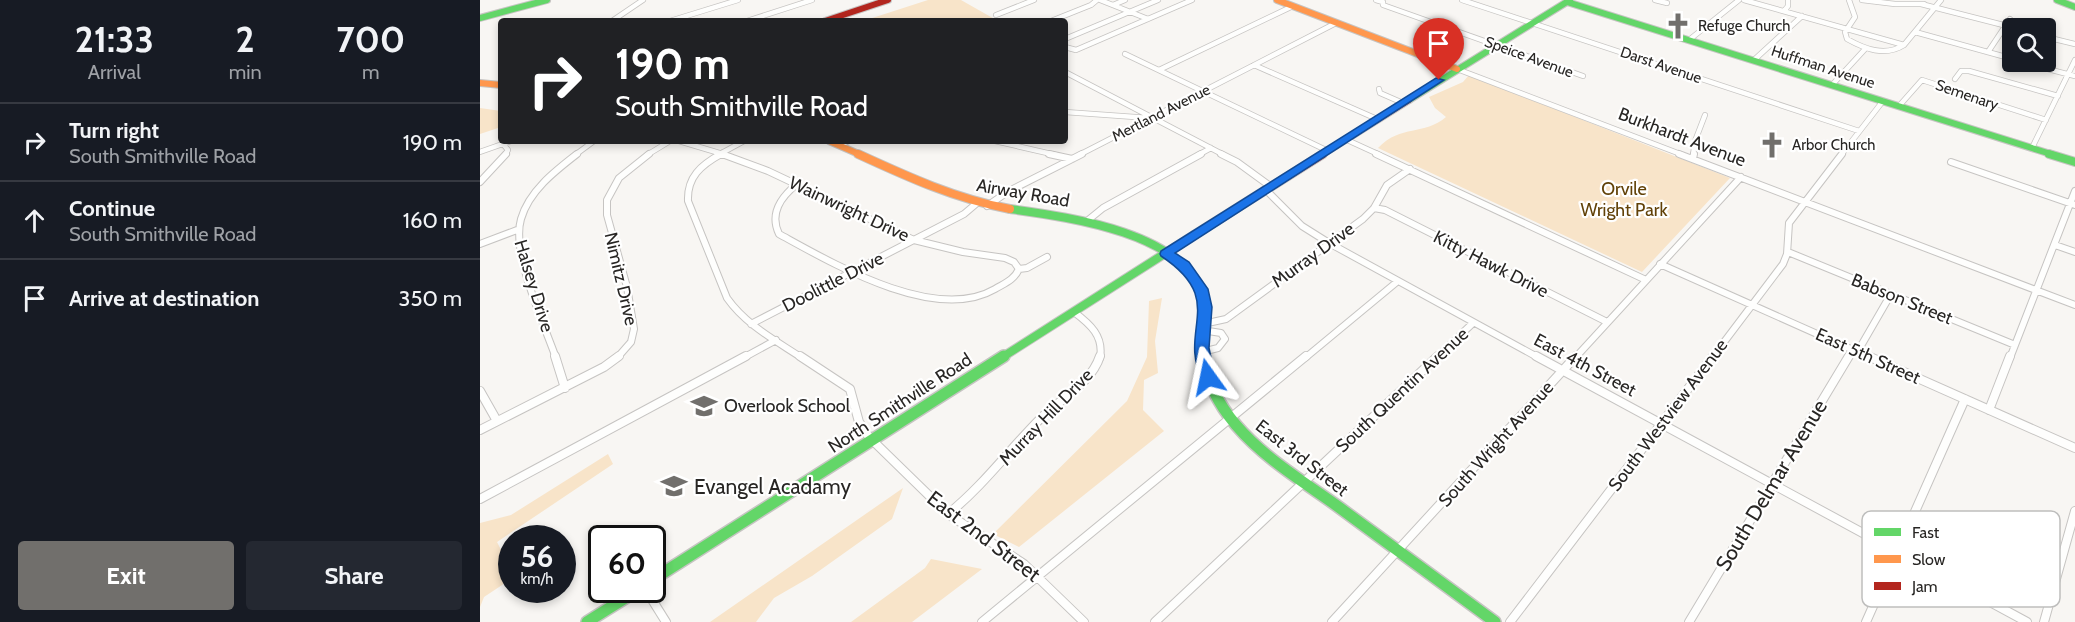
<!DOCTYPE html>
<style>
:root{--surface:#171b24;--page:#242831;--text:#f1f3f6;--muted:#9ea1a6;--line:#363941;--accent:#716f6c}
body{margin:0;font-family:Cabin,sans-serif;background:var(--page);color:var(--text);height:100vh;display:flex;flex-direction:column;font-size:22px;white-space:nowrap}
*{box-sizing:border-box;margin:0}
p{font-size:20px;color:var(--muted)}
.icon{flex:none;width:33px;height:33px;fill:none;stroke:currentColor;stroke-width:2;stroke-linecap:round;stroke-linejoin:round}
.map{position:relative;flex:1;overflow:hidden}
.sheet{display:flex;flex-direction:column;background:var(--surface);width:480px}
.sheet>*{flex:none}
.guide{position:absolute;left:18px;top:18px;width:570px;height:126px;border-radius:6px;box-shadow:0 3px 9px #0003;background:#202124;color:#fff;overflow:hidden}
.controls{position:absolute;left:1522px;top:18px;display:grid;gap:12px}
.controls a{display:grid;place-items:center;width:54px;height:54px;border-radius:6px;background:var(--surface);box-shadow:0 3px 9px #0003;font-size:30px}
.speed{position:absolute;left:18px;top:525px;display:flex;gap:12px;font-size:30px;font-weight:700;text-align:center}
.speed>*{display:grid;place-content:center;width:78px;height:78px;border-radius:50%;background:var(--surface);box-shadow:0 3px 9px #0003;line-height:1}
.speed small{font-size:15px;font-weight:400}
.speed .limit{border:3px solid #111;border-radius:9px;background:#fff;color:#111}
.pin{position:absolute;display:grid;place-items:center;width:51px;height:51px;color:#fff;margin:-62px -26px;border-radius:50% 50% 50% 0;rotate:-45deg;box-shadow:0 0 6px #0007}
.pin .icon{rotate:45deg}
.me{position:absolute;width:66px;margin:-33px;rotate:348deg;stroke-linejoin:round;filter:drop-shadow(0 0 4px #0008)}
.turn{display:flex;align-items:center;gap:21px;height:126px;padding:0 18px;font-size:27px}
.turn .icon{width:78px;height:78px;stroke-width:2.5}
.turn b{display:block;font-size:42px;line-height:51px}
.eta{display:flex;justify-content:space-evenly;align-items:center;height:102px;text-align:center}
.eta b{font-size:36px;font-weight:800;line-height:42px}
.button{display:flex;gap:12px;margin-top:auto;padding:12px 18px}
.button a{flex:1;height:69px;border-radius:6px;background:var(--accent);color:#fff;font-size:24px;font-weight:800;line-height:69px;text-align:center}
.button a+a{background:var(--page);color:var(--text)}
ul{padding:0;list-style:none}
li{display:flex;align-items:center;gap:18px;height:78px;padding:0 18px;border-top:2px solid var(--line)}
li div{flex:1}
li b{display:block;font-size:22px}
li em{font-style:normal}
main{display:flex;flex:1;min-height:0}
.map>svg:first-child{display:block}
</style>
<main>
<section class="sheet">
<div class="eta">
<div><b>21:33</b><p>Arrival</p></div>
<div><b>2</b><p>min</p></div>
<div><b>700</b><p>m</p></div>
</div>
<ul>
<li><svg class="icon" aria-label="right" viewBox="0 0 24 24"><path d="M7 20v-9h11M14 6l5 5-5 5"/></svg><div><b>Turn right</b><p>South Smithville Road</p></div><em>190 m</em></li>
<li><svg class="icon" aria-label="ahead" viewBox="0 0 24 24"><path d="M12 20V5M6 11l6-6 6 6"/></svg><div><b>Continue</b><p>South Smithville Road</p></div><em>160 m</em></li>
<li><svg class="icon" aria-label="arrive" viewBox="0 0 24 24"><path d="M6 21V4h12l-3 4 3 4H6"/></svg><div><b>Arrive at destination</b></div><em>350 m</em></li>
</ul>
<div class="button"><a>Exit</a><a>Share</a></div>
</section>
<div class="map">
<svg width="1595" height="622" viewBox="0 0 1595 622">
<rect width="100%" height="100%" fill="#f8f6f3"/>
<path fill="#f8e4c9" d="M448,0H481L518,21H383Z
M989,75L1250,178L1162,272L898,148C921,124 944,136 966,117L955,108L949,97L983,82Z
M0,108L21,111V127L0,134Z
M682,298L675,341L678,373L664,380L663,410L684,431L539,547L513,534L647,401L667,357L669,301Z
M128,454L133,464L17,542L31,570V579L4,597L0,607V523L31,515Z
M423,488L412,519L332,576L294,598L276,622H230Z
M451,559L502,569L432,622H371L445,568Z"/>
<g fill="none" stroke-linecap="round" stroke-linejoin="round">
<g stroke="#c6c4c2" stroke-width="6">
<path id="street-far2" d="M620,0L668,19
M896,0L903,2V5L1103,76
M982,0L1379,131
M1175,0L1187,3
M1264,0L1424,45
M1369,0L1375,17L1365,32L1367,39C1385,49 1405,57 1424,45L1461,0
M1382,0L1415,4H1444
M1441,4L1535,28
M633,5L645,0
M1304,11L1308,6V0
M516,15L554,0
M132,21L163,0
M190,21L258,0
M267,21L332,0
M571,21L611,5L617,0
M1435,32L1533,59
M1566,37L1595,44
M585,39L678,0
M1209,40L1259,0
M585,47L596,50L712,0
M1508,52L1530,19
M645,54L846,150
M1274,60L1322,16
M1541,62L1595,76
M774,65L897,119
M977,69L1203,155
M679,70L813,6
M585,72L744,155
M1475,79L1481,71H1489L1578,96
M1352,85L1386,48
M899,89L900,93L923,103
M1419,106L1442,80L1566,120
M585,112L669,118
M865,139L900,155
M199,141L246,155
M515,141L576,155
M23,144L28,150L25,155
M360,145L369,141
M1552,148L1595,60
M0,152L31,141
M95,155L114,141
M167,155L190,141
M238,155L264,141
M599,155L856,23
M718,155L731,148
M1213,155L1215,141L1225,115
M1361,155L1403,101"/>
</g>
<g stroke="#c6c4c2" stroke-width="8">
<path id="street-far1" d="M241,154C221,165 207,177 208,201L247,298C266,325 295,340 322,358
M242,154L288,171L434,240L483,252L525,258L534,262L539,269
M569,154L592,159
M741,154L757,162L790,186
M896,154L1166,280
M1199,154L1595,305
M1213,159L1214,154
M1471,162L1595,205
M0,182L26,154
M317,184C301,197 289,213 299,234C352,263 455,324 515,289C525,283 534,280 539,269
M785,189L822,226L849,243L1059,358
M507,206L529,191L602,154
M894,208L905,210L1127,322
M607,221L623,208L721,154
M0,244L37,230
M1575,245L1595,252
M1308,252L1535,345
M1180,264L1391,358
M539,269L547,268L567,257
M594,312C610,324 624,336 620,358
M271,324L484,214L497,203
M723,324L746,319L883,219L894,208L907,185L930,169
M722,330L741,333L745,339L738,348L722,352
M1378,351L1411,294
M76,358C64,324 31,253 41,219C49,191 75,171 97,154
M137,358L151,342L154,329L147,287L127,215V200L139,178L169,154
M263,358L296,340
M825,358L918,281
M956,358L993,323
M1095,358L1261,177
M1232,358L1303,264L1307,254L1309,223L1362,154
M1368,358L1373,349
M1530,358L1595,191"/>
</g>
<g stroke="#c6c4c2" stroke-width="10">
<path id="street" d="M75,356L85,388
M320,356L370,389L379,422L389,437L468,514L544,564L604,622
M1056,356L1547,622
M1388,356L1595,448
M0,391L17,421
M1509,410L1530,356
M0,430L124,367L139,356
M0,499L266,356
M468,514C503,486 529,450 561,418C580,399 611,384 620,356
M166,590L186,622
M502,622L826,356
M675,622L958,356
M852,622L1096,356
M1030,622L1233,356
M1209,622L1369,356
M1386,622L1485,399
M1564,622L1595,511"/>
</g>
<g stroke="#c6c4c2" stroke-width="8">
<path id="fast-far2" d="M1577,0L1595,7
M1087,2L1574,155
M0,18L67,0
M929,100L1090,0"/>
</g>
<g stroke="#c6c4c2" stroke-width="10">
<path id="fast-far1" d="M1569,154L1595,162
M530,209C587,217 705,232 723,297C728,316 721,338 723,358
M521,358L714,235"/>
</g>
<g stroke="#c6c4c2" stroke-width="14">
<path id="fast" d="M723,356C727,382 739,405 756,425C785,459 824,482 860,508C912,546 963,584 1015,622
M172,580L524,356
M107,622L158,590"/>
</g>
<g stroke="#c6c4c2" stroke-width="8">
<path id="slow-far1" d="M797,0L977,69
M0,83L21,85
M349,141L381,155"/>
</g>
<g stroke="#c6c4c2" stroke-width="10">
<path id="slow" d="M378,154C428,177 476,199 530,209"/>
</g>
<g stroke="#c6c4c2" stroke-width="8">
<path id="jam-far1" d="M345,21L408,0
M841,155L929,100"/>
</g>
<g stroke="#c6c4c2" stroke-width="10">
<path id="jam" d="M714,235L843,154"/>
</g>
<use href="#street-far2" stroke="#fefefd" stroke-width="4.5"/>
<use href="#street-far1" stroke="#fefefd" stroke-width="6"/>
<use href="#street" stroke="#fefefd" stroke-width="8"/>
<use href="#fast-far2" stroke="#63d668" stroke-width="6"/>
<use href="#fast-far1" stroke="#63d668" stroke-width="8"/>
<use href="#fast" stroke="#63d668" stroke-width="11"/>
<use href="#slow-far1" stroke="#ff974d" stroke-width="6"/>
<use href="#slow" stroke="#ff974d" stroke-width="8"/>
<use href="#jam-far1" stroke="#b3261e" stroke-width="6"/>
<use href="#jam" stroke="#b3261e" stroke-width="8"/>
</g>
<path fill="#1a73e8" stroke="#114b97" stroke-width="1.5" d="M956,78L964,80L695,253L709,262L728,289L732,307L729,348L735,377L733,381H723C696,330 749,301 681,256L680,254L681,251Z"/>
<defs>
<g id="church-bare" transform="scale(2.07)"><path d="M-1.2-6h2.4v3.5h3.3v2.4h-3.3V6h-2.4V-.1h-3.3v-2.4h3.3Z" fill="#716f6c" stroke="#fff" stroke-width="2.5" paint-order="stroke"/></g>
<g id="school-bare" transform="scale(2.07)"><path d="M0-5L7-2L0 1L-7-2ZM-4 1L0 2.5L4 1V4Q0 6-4 4Z" fill="#716f6c" stroke="#fff" stroke-width="2.5" paint-order="stroke"/></g>
</defs>
<g fill-rule="evenodd">
<use href="#church-bare" x="1198" y="26"/>
<use href="#church-bare" x="1292" y="145"/>
<use href="#school-bare" x="224" y="406"/>
<use href="#school-bare" x="194" y="486"/>
</g>
<g text-anchor="middle" dominant-baseline="central" stroke-width="4.5" stroke-linejoin="round" paint-order="stroke">
<g font-size="15" fill="#282624" stroke="#fff" text-anchor="start">
<text x="1218" y="26">Refuge Church</text>
<text x="1312" y="145">Arbor Church</text>
</g>
<g font-size="15" fill="#282624" stroke="#fff">
<text transform="translate(1049 57) rotate(20)">Speice Avenue</text>
<text transform="translate(1181 65) rotate(19)">Darst Avenue</text>
<text transform="translate(1343 67) rotate(18)">Huffman Avenue</text>
<text transform="translate(1487 95) rotate(19)">Semenary</text>
<text transform="translate(681 113) rotate(-27)">Mertland Avenue</text>
</g>
<g font-size="18" fill="#282624" stroke="#fff">
<text transform="translate(1202 137) rotate(21)">Burkhardt Avenue</text>
<text transform="translate(543 193) rotate(10)">Airway Road</text>
<text transform="translate(369 209) rotate(25)">Wainwright Drive</text>
<text transform="translate(833 255) rotate(-36)">Murray Drive</text>
<text transform="translate(1011 264) rotate(27)">Kitty Hawk Drive</text>
<text transform="translate(141 279) rotate(77)">Nimitz Drive</text>
<text transform="translate(353 282) rotate(-27)">Doolittle Drive</text>
<text transform="translate(54 286) rotate(73)">Halsey Drive</text>
<text transform="translate(1422 299) rotate(22)">Babson Street</text>
<text transform="translate(1388 356) rotate(24)">East 5th Street</text>
<text transform="translate(1105 365) rotate(28)">East 4th Street</text>
<text transform="translate(922 390) rotate(-43)">South Quentin Avenue</text>
<text transform="translate(420 403) rotate(-33)">North Smithville Road</text>
<text transform="translate(1188 415) rotate(-53)">South Westview Avenue</text>
<text transform="translate(566 417) rotate(-46)">Murray Hill Drive</text>
<text transform="translate(1016 444) rotate(-48)">South Wright Avenue</text>
<text transform="translate(822 458) rotate(38)">East 3rd Street</text>
</g>
<g font-size="18" fill="#614107" stroke="#fff">
<text x="1144" y="189">Orvile<tspan x="1144" dy="21">Wright Park</tspan></text>
</g>
<g font-size="18" fill="#282624" stroke="#fff" text-anchor="start">
<text x="244" y="406">Overlook School</text>
</g>
<g font-size="21" fill="#282624" stroke="#fff">
<text transform="translate(1291 485) rotate(-59)">South Delmar Avenue</text>
<text transform="translate(504 536) rotate(37)">East 2nd Street</text>
</g>
<g font-size="21" fill="#282624" stroke="#fff" text-anchor="start">
<text x="214" y="486">Evangel Acadamy</text>
</g>
</g>
<rect x="1382" y="511" width="198" height="96" rx="9" fill="#fff" stroke="#bebebd" stroke-width="1.5"/>
<rect x="1394" y="528" width="27" height="8" fill="#63d668"/>
<rect x="1394" y="555" width="27" height="8" fill="#ff974d"/>
<rect x="1394" y="582" width="27" height="8" fill="#b3261e"/>
<g font-size="16" fill="#282624">
<text x="1432" y="538">Fast</text>
<text x="1432" y="565">Slow</text>
<text x="1432" y="592">Jam</text>
</g>
</svg>
<div class="controls">
<a><svg class="icon" aria-label="search" viewBox="0 0 24 24"><circle cx="10" cy="10" r="6"/><path d="M15 15l6 6"/></svg></a>
</div>
<div class="speed"><div>56<small>km/h</small></div><div class="limit">60</div></div>
<div class="pin" style="left:959px;top:80px;background:#d93025"><svg class="icon" aria-label="arrive" viewBox="0 0 24 24"><path d="M6 21V4h12l-3 4 3 4H6"/></svg></div>
<svg class="me" style="left:728px;top:377px" viewBox="-20 -20 40 40"><path d="M0-17L14 15 0 8-14 15z" fill="#1a73e8" stroke="#fff" stroke-width="4"/></svg>
<div class="guide">
<div class="turn"><svg class="icon" aria-label="right" viewBox="0 0 24 24"><path d="M7 20v-9h11M14 6l5 5-5 5"/></svg><div><b>190 m</b>South Smithville Road</div></div>
</div>
</div>
</main>
